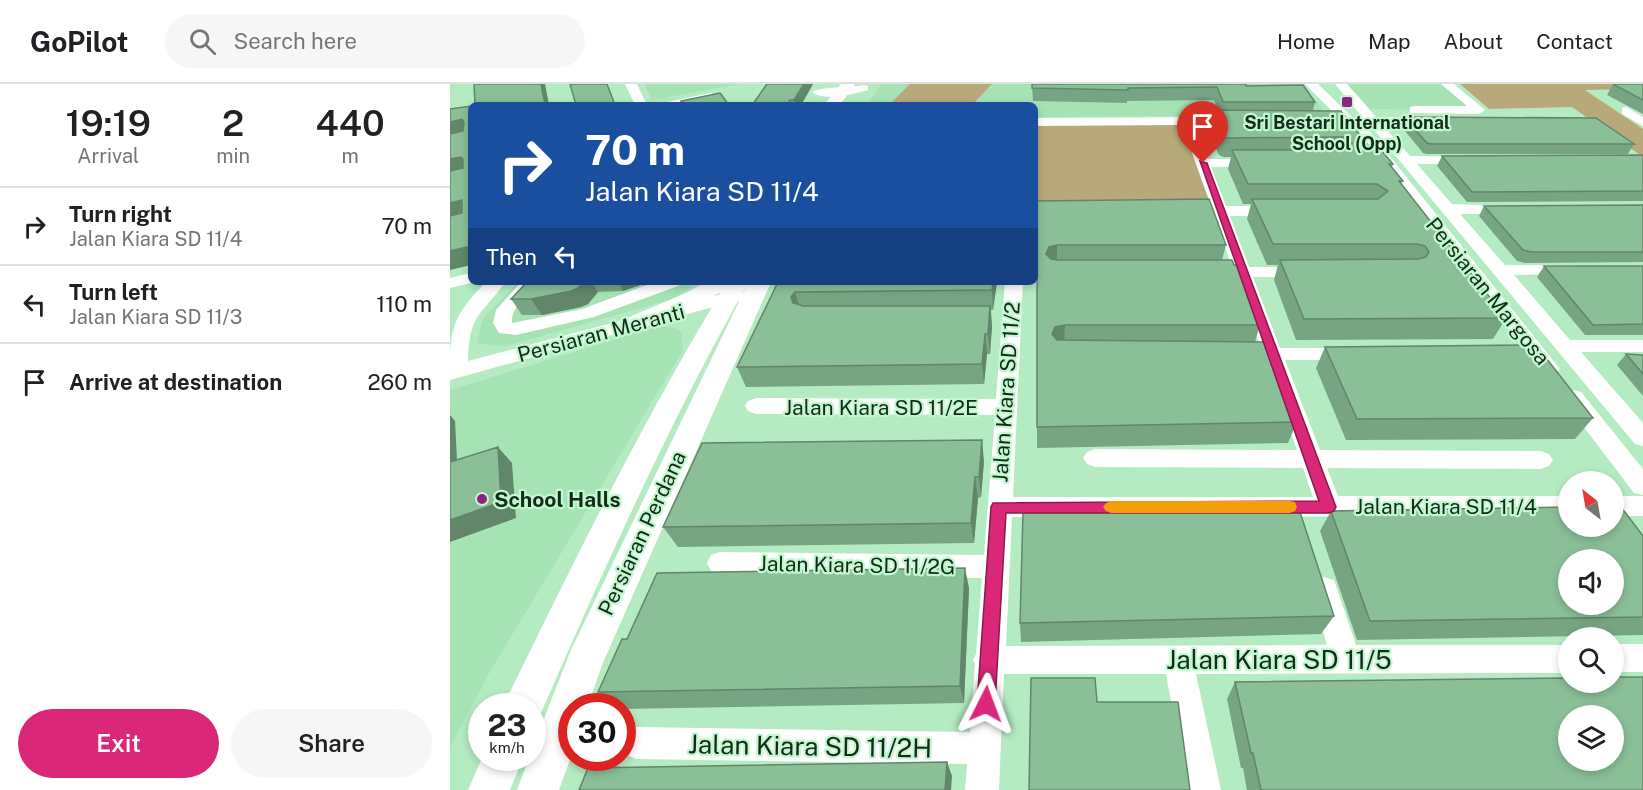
<!DOCTYPE html>
<style>
:root{--surface:#fff;--page:#f6f6f6;--text:#202124;--muted:#757577;--line:#e0e0e0;--accent:#db2777}
body{margin:0;font-family:"Public Sans",sans-serif;background:var(--page);color:var(--text);height:100vh;display:flex;flex-direction:column;font-size:22px;white-space:nowrap}
*{box-sizing:border-box;margin:0}
p{font-size:20px;color:var(--muted)}
.icon{flex:none;width:33px;height:33px;fill:none;stroke:currentColor;stroke-width:2;stroke-linecap:round;stroke-linejoin:round}
.map{position:relative;flex:1;overflow:hidden}
.drawer{display:flex;flex-direction:column;background:var(--surface);width:450px}
.drawer>*{flex:none}
.hud{position:absolute;left:18px;top:18px;width:570px;height:183px;border-radius:9px;box-shadow:0 3px 9px #0003;background:#1a4fa0;color:#fff;overflow:hidden}
.needle{width:39px;rotate:329deg}
.buttons{position:absolute;left:1108px;top:387px;display:grid;gap:12px}
.buttons a{display:grid;place-items:center;width:66px;height:66px;border-radius:50%;background:var(--surface);box-shadow:0 3px 9px #0003;font-size:30px}
.speed{position:absolute;left:18px;top:609px;display:flex;gap:12px;font-size:30px;font-weight:700;text-align:center}
.speed>*{display:grid;place-content:center;width:78px;height:78px;border-radius:50%;background:var(--surface);box-shadow:0 3px 9px #0003;line-height:1}
.speed small{font-size:15px;font-weight:400}
.speed .limit{border:9px solid #d22;background:#fff;color:#111}
.pin{position:absolute;display:grid;place-items:center;width:51px;height:51px;color:#fff;margin:-62px -26px;border-radius:50% 50% 50% 0;rotate:-45deg;box-shadow:0 0 6px #0007}
.pin .icon{rotate:45deg}
.me{position:absolute;width:66px;margin:-33px;rotate:3deg;stroke-linejoin:round;filter:drop-shadow(0 0 4px #0008)}
.turn{display:flex;align-items:center;gap:21px;height:126px;padding:0 18px;font-size:27px}
.turn .icon{width:78px;height:78px;stroke-width:2.5}
.turn b{display:block;font-size:42px;line-height:51px}
.then{display:flex;align-items:center;height:57px;padding:0 18px;background:#0003;gap:12px;font-size:22px}
.eta{display:flex;justify-content:space-evenly;align-items:center;height:102px;text-align:center}
.eta b{font-size:36px;font-weight:600;line-height:42px}
.primary-button{display:flex;gap:12px;margin-top:auto;padding:12px 18px}
.primary-button a{flex:1;height:69px;border-radius:36px;background:var(--accent);color:#fff;font-size:24px;font-weight:600;line-height:69px;text-align:center}
.primary-button a+a{background:var(--page);color:var(--text)}
ul{padding:0;list-style:none}
li{display:flex;align-items:center;gap:18px;height:78px;padding:0 18px;border-top:2px solid var(--line)}
li div{flex:1}
li b{display:block;font-size:22px}
li em{font-style:normal}
header{display:flex;align-items:center;gap:36px;box-sizing:border-box;height:84px;padding:0 30px;background:var(--surface);border-bottom:2px solid var(--line)}
header strong{font-size:28px}
nav{display:flex;gap:33px;margin-inline-start:auto;font-size:21px}
.search{width:420px;height:54px;background:var(--page);display:flex;align-items:center;gap:15px;box-sizing:border-box;padding:0 21px;border-radius:33px;color:var(--muted);font-size:22px}
main{display:flex;flex:1;min-height:0}
.map>svg:first-child{display:block}
</style>
<header>
<strong>GoPilot</strong>
<div class="search"><svg class="icon" aria-label="search" viewBox="0 0 24 24"><circle cx="10" cy="10" r="6"/><path d="M15 15l6 6"/></svg>Search here</div>
<nav><a>Home</a><a>Map</a><a>About</a><a>Contact</a></nav>
</header>
<main>
<section class="drawer">
<div class="eta">
<div><b>19:19</b><p>Arrival</p></div>
<div><b>2</b><p>min</p></div>
<div><b>440</b><p>m</p></div>
</div>
<ul>
<li><svg class="icon" aria-label="right" viewBox="0 0 24 24"><path d="M7 20v-9h11M14 6l5 5-5 5"/></svg><div><b>Turn right</b><p>Jalan Kiara SD 11/4</p></div><em>70 m</em></li>
<li><svg class="icon" aria-label="left" viewBox="0 0 24 24"><path d="M17 20v-9H6M10 6l-5 5 5 5"/></svg><div><b>Turn left</b><p>Jalan Kiara SD 11/3</p></div><em>110 m</em></li>
<li><svg class="icon" aria-label="arrive" viewBox="0 0 24 24"><path d="M6 21V4h12l-3 4 3 4H6"/></svg><div><b>Arrive at destination</b></div><em>260 m</em></li>
</ul>
<div class="primary-button"><a>Exit</a><a>Share</a></div>
</section>
<div class="map">
<svg width="1193" height="706" viewBox="0 0 1193 706">
<rect width="100%" height="100%" fill="#b5ebc2"/>
<path fill="#a5e3b5" d="M194,0H290L202,16Z
M431,0H849L873,24L865,31L585,33V21H417Z
M897,0H1004L1034,26L920,25Z
M68,198H248L223,215L56,262L27,259L33,234Z
M209,242L226,244L231,248L233,266L38,591L0,663V306Z"/>
<path fill="#b8a97a" d="M460,0H542L522,21H439Z
M1010,0H1193V5L1135,6L1193,45V73L1122,23L1039,25Z
M585,39H735L765,125H585Z"/>
<g fill="none" stroke-linecap="round" stroke-linejoin="round">
<path fill="#fff" fill-rule="evenodd" d="M175,0H187L197,21H185Z
M855,0H868L902,33H912L885,0H897L926,33H986L988,36L986,39L982,40H932L960,72L1026,73L1028,76L1021,80H967L1002,120L1068,122L1071,125L1068,128L1063,130H1010L1055,181H1126L1129,185L1126,189L1120,190L1064,191L1120,256H1193V268H1131L1193,339V362L1185,360L919,40H914L1110,285L1107,290L1100,292L1093,290L902,42L864,40L862,37L864,34L888,33Z
M991,0H1004L1035,26L1029,30L960,29V23L964,22H1017Z
M414,1L418,2V6C403,10 375,18 362,8C368,3 403,3 414,1Z
M261,9L267,13L265,15L239,21H215L217,18Z
M1176,23L1193,33V42L1172,30V24Z
M787,33L793,37L791,40L745,41L758,75H808L815,79L808,83H761L776,122H828L836,127L828,132H780L799,183H855L861,184L864,188L861,192L855,193H803L830,264H903L910,265L913,270L910,275L903,276H835L870,366L1091,367L1099,370L1103,376L1099,382L1091,385L877,384L888,412H1119V432L562,433L556,562L877,561L860,505L864,496L874,493L884,496L906,561H1119V589L746,590L771,706H737L716,590H554L549,706H515L517,680L186,675L175,670L172,665L175,648L186,643L520,648L525,580L523,576L526,570L532,494L270,490L261,487L257,479L261,471L270,468L534,471L545,331L306,330L298,327L295,322L298,317L306,314L546,315L555,198H573L563,413H863L853,384L645,383L637,380L633,374L637,368L645,365L847,366L815,276L803,275L800,270L803,265L811,264L786,193L774,192L771,188L774,184L782,183L764,132L751,130L748,127L751,124L761,122L732,41L585,42V34Z
M21,189V198H26L0,204V194Z
M36,198H55C30,234 20,228 18,277L280,208L301,209L304,213L301,217L281,218L0,296C0,246 0,235 36,198Z
M71,198H90C80,212 61,220 62,239L132,225L205,198H231L228,202L144,233L66,251L49,249L43,239L46,226Z
M1123,306L1131,308L1193,385V411L1184,409L1115,318L1112,313L1115,308Z
M1164,412H1193V432H1164Z
M1164,560H1193V588H1164Z"/>
<path fill="#fff" fill-rule="evenodd" d="M391,0H405L390,21H374Z
M256,198H321L152,581L138,622H122V670L109,706H67L79,674H82V665L121,566L297,201C218,341 152,489 88,636L82,638V622H55L60,608C126,473 193,337 271,208L252,219L188,246L180,248L172,246L168,241L172,236L236,209Z
M32,674H73L60,706H18Z"/>
</g>
<path fill="#77a483" d="M363,0L351,21H291L303,20Z
M582,0L796,2L865,18L863,26L943,80L942,83L953,97L951,100L1056,234L1043,255L846,256L824,196L828,181H817L797,135L801,120H793L778,85L781,73H773L769,71L757,44L760,26H769L764,16L677,17V19L583,17Z
M1163,0H1193V30L1157,11Z
M954,33L1184,60L1178,70H977L973,69L951,42Z
M1193,71V117L1017,118L987,82L992,72Z
M585,117L776,161L772,176L810,241L805,258L847,338L838,359L587,364V180H585Z
M1193,121V178L1075,179L1067,177L1029,132L1034,122Z
M1094,182H1193V251H1135L1087,193Z
M77,198H199L173,207L148,208L138,220L131,223L92,231H72L61,215Z
M328,198H547L543,226H541L542,242L540,270H537L534,300L296,303L287,283Z
M875,263L1143,334L1125,355L896,356L866,284Z
M1176,270L1193,271V312L1167,281Z
M534,377L531,413L528,414L524,459L228,463L213,443Z
M881,427L1193,452V551L907,556L870,447Z
M519,504L514,619L172,625V622H166L148,608Z
M884,532L871,550L571,558L570,539Z
M785,598L1193,706H797L793,684H791L777,615Z"/>
<path fill="#61866a" d="M91,0H95L99,21H95Z
M354,0H363L351,21H345L344,16Z
M12,35L21,50L0,55V38Z
M11,73L21,88L0,93V75Z
M12,116L21,130L0,138V119Z
M607,161V182L596,170L599,163Z
M21,162V181L0,186V167Z
M134,198H142L148,208L138,220L131,223L92,231L81,215Z
M168,198H199L173,207Z
M543,198H547L543,226L542,206Z
M345,208L352,228L348,233L341,213Z
M540,222L542,242L540,270L538,250Z
M615,241L614,262L602,271V250L605,243Z
M535,250L537,270L534,300L532,280Z
M0,331L5,337L8,397L0,389Z
M532,356L534,377L531,413L529,393Z
M48,363L62,379L66,434L0,458V436Z
M525,393L528,414L524,459L521,439Z
M515,484L519,504L514,619L510,602Z
M497,678L502,692L501,706H495Z"/>
<path fill="#8abf98" stroke="#61866a" stroke-width="1.5" fill-rule="evenodd" d="M24,0H91L95,21H25Z
M120,0H157L165,21H126Z
M317,0H354L344,16H340L337,21H291L303,20Z
M582,0H796V2L853,1L865,18H773L767,3L678,4V6L582,4Z
M1163,0H1193V16Z
M270,9L279,21H233L231,17Z
M21,22V162L0,167V132L12,129V116L0,119V87L13,84V75L11,73L0,75V50L13,47L14,38L12,35L0,38V25Z
M760,26L891,27L922,66H931L943,80H939L953,97H949L1056,234L854,235L830,176L968,175L976,173L979,168L975,162L967,160H823L802,115H928L938,107L927,100H798L782,66H893L902,59L893,53L777,54L772,53Z
M954,33L1146,34L1184,60H981L977,59Z
M1193,71V107L1022,108L992,72Z
M759,115L776,161H607L599,163L596,170L601,175L607,176H782L784,181H789L810,241H615L605,243L602,250L607,256L817,258L847,338L587,343V160H585V117Z
M1193,121V168H1081L1073,166L1034,122Z
M1094,182H1193V240L1143,241Z
M77,198H134L128,204L121,207L81,215H61Z
M328,198H543L542,206L345,208L341,213L343,219L353,222H540L538,250H535L532,280L287,283Z
M1086,261L1143,334L907,335L875,263Z
M1176,270L1193,271V290Z
M532,356L529,393H525L521,439L213,443L252,359Z
M48,363L51,418L0,436V378Z
M848,422L884,532L570,539L573,428Z
M1119,423V442H1164V423H1171L1193,452V533L920,537L881,427ZM1119,476H1164V520H1119Z
M515,484L510,602L148,608L172,555H177L207,489Z
M1164,593H1193V706H811L803,669H801L785,598L1119,594V598H1164ZM1119,632H1164V676H1119Z
M581,594H645L647,618H728L740,706H579Z
M497,678L495,706H129L138,684Z"/>
<path fill="#db2777" stroke="#8e194d" stroke-width="1.5" d="M750,77L757,79L886,423L884,427L879,429H556L545,620L543,627L536,629L529,627L527,620L541,423L543,419L869,417Z"/>
<path fill="#f59e0b" d="M661,417H840L845,418L847,423L845,427L840,429H661L656,427L653,423L656,419Z"/>
<g fill="#8e2184" stroke="#c2f8cf" stroke-width="2">
<rect x="891" y="12" width="12" height="12" rx="3"/>
<circle cx="32" cy="415" r="6"/>
</g>
<g text-anchor="middle" dominant-baseline="central" stroke-width="4.5" stroke-linejoin="round" paint-order="stroke">
<g font-size="18" font-weight="bold" fill="#152a1b" stroke="#c2f8cf">
<text x="897" y="38">Sri Bestari International<tspan x="897" dy="21">School (Opp)</tspan></text>
</g>
<g font-size="21" fill="#152a1b" stroke="#c2f8cf">
<text transform="translate(1038 207) rotate(51)">Persiaran Margosa</text>
<text transform="translate(151 249) rotate(-15)">Persiaran Meranti</text>
<text transform="translate(556 308) rotate(-86)">Jalan Kiara SD 11/2</text>
<text x="431" y="323">Jalan Kiara SD 11/2E</text>
<text x="996" y="422">Jalan Kiara SD 11/4</text>
<text transform="translate(192 449) rotate(-65)">Persiaran Perdana</text>
<text transform="translate(407 481) rotate(1)">Jalan Kiara SD 11/2G</text>
</g>
<g font-size="21" font-weight="bold" fill="#152a1b" stroke="#c2f8cf" text-anchor="start">
<text x="44" y="415">School Halls</text>
</g>
<g font-size="26" fill="#152a1b" stroke="#c2f8cf">
<text x="829" y="575">Jalan Kiara SD 11/5</text>
<text transform="translate(360 662) rotate(1)">Jalan Kiara SD 11/2H</text>
</g>
</g>
</svg>
<div class="buttons">
<a><svg class="needle" viewBox="-14 -14 28 28"><path d="M0-13l5 13h-10z" fill="#e53935"/><path d="M0 13l5-13h-10z" fill="#757577"/></svg></a>
<a><svg class="icon" aria-label="sound" viewBox="0 0 24 24"><path d="M4 9h4l5-4v14l-5-4H4zM17 9q2 3 0 6"/></svg></a>
<a><svg class="icon" aria-label="search" viewBox="0 0 24 24"><circle cx="10" cy="10" r="6"/><path d="M15 15l6 6"/></svg></a>
<a><svg class="icon" aria-label="layers" viewBox="0 0 24 24"><path d="M12 4l9 5-9 5-9-5zM3 14l9 5 9-5"/></svg></a>
</div>
<div class="speed"><div>23<small>km/h</small></div><div class="limit">30</div></div>
<div class="pin" style="left:753px;top:79px;background:#d93025"><svg class="icon" aria-label="arrive" viewBox="0 0 24 24"><path d="M6 21V4h12l-3 4 3 4H6"/></svg></div>
<svg class="me" style="left:536px;top:620px" viewBox="-20 -20 40 40"><path d="M0-17L14 15 0 8-14 15z" fill="#db2777" stroke="#fff" stroke-width="4"/></svg>
<div class="hud">
<div class="turn"><svg class="icon" aria-label="right" viewBox="0 0 24 24"><path d="M7 20v-9h11M14 6l5 5-5 5"/></svg><div><b>70 m</b>Jalan Kiara SD 11/4</div></div>
<div class="then">Then<svg class="icon" aria-label="left" viewBox="0 0 24 24"><path d="M17 20v-9H6M10 6l-5 5 5 5"/></svg></div>
</div>
</div>
</main>
